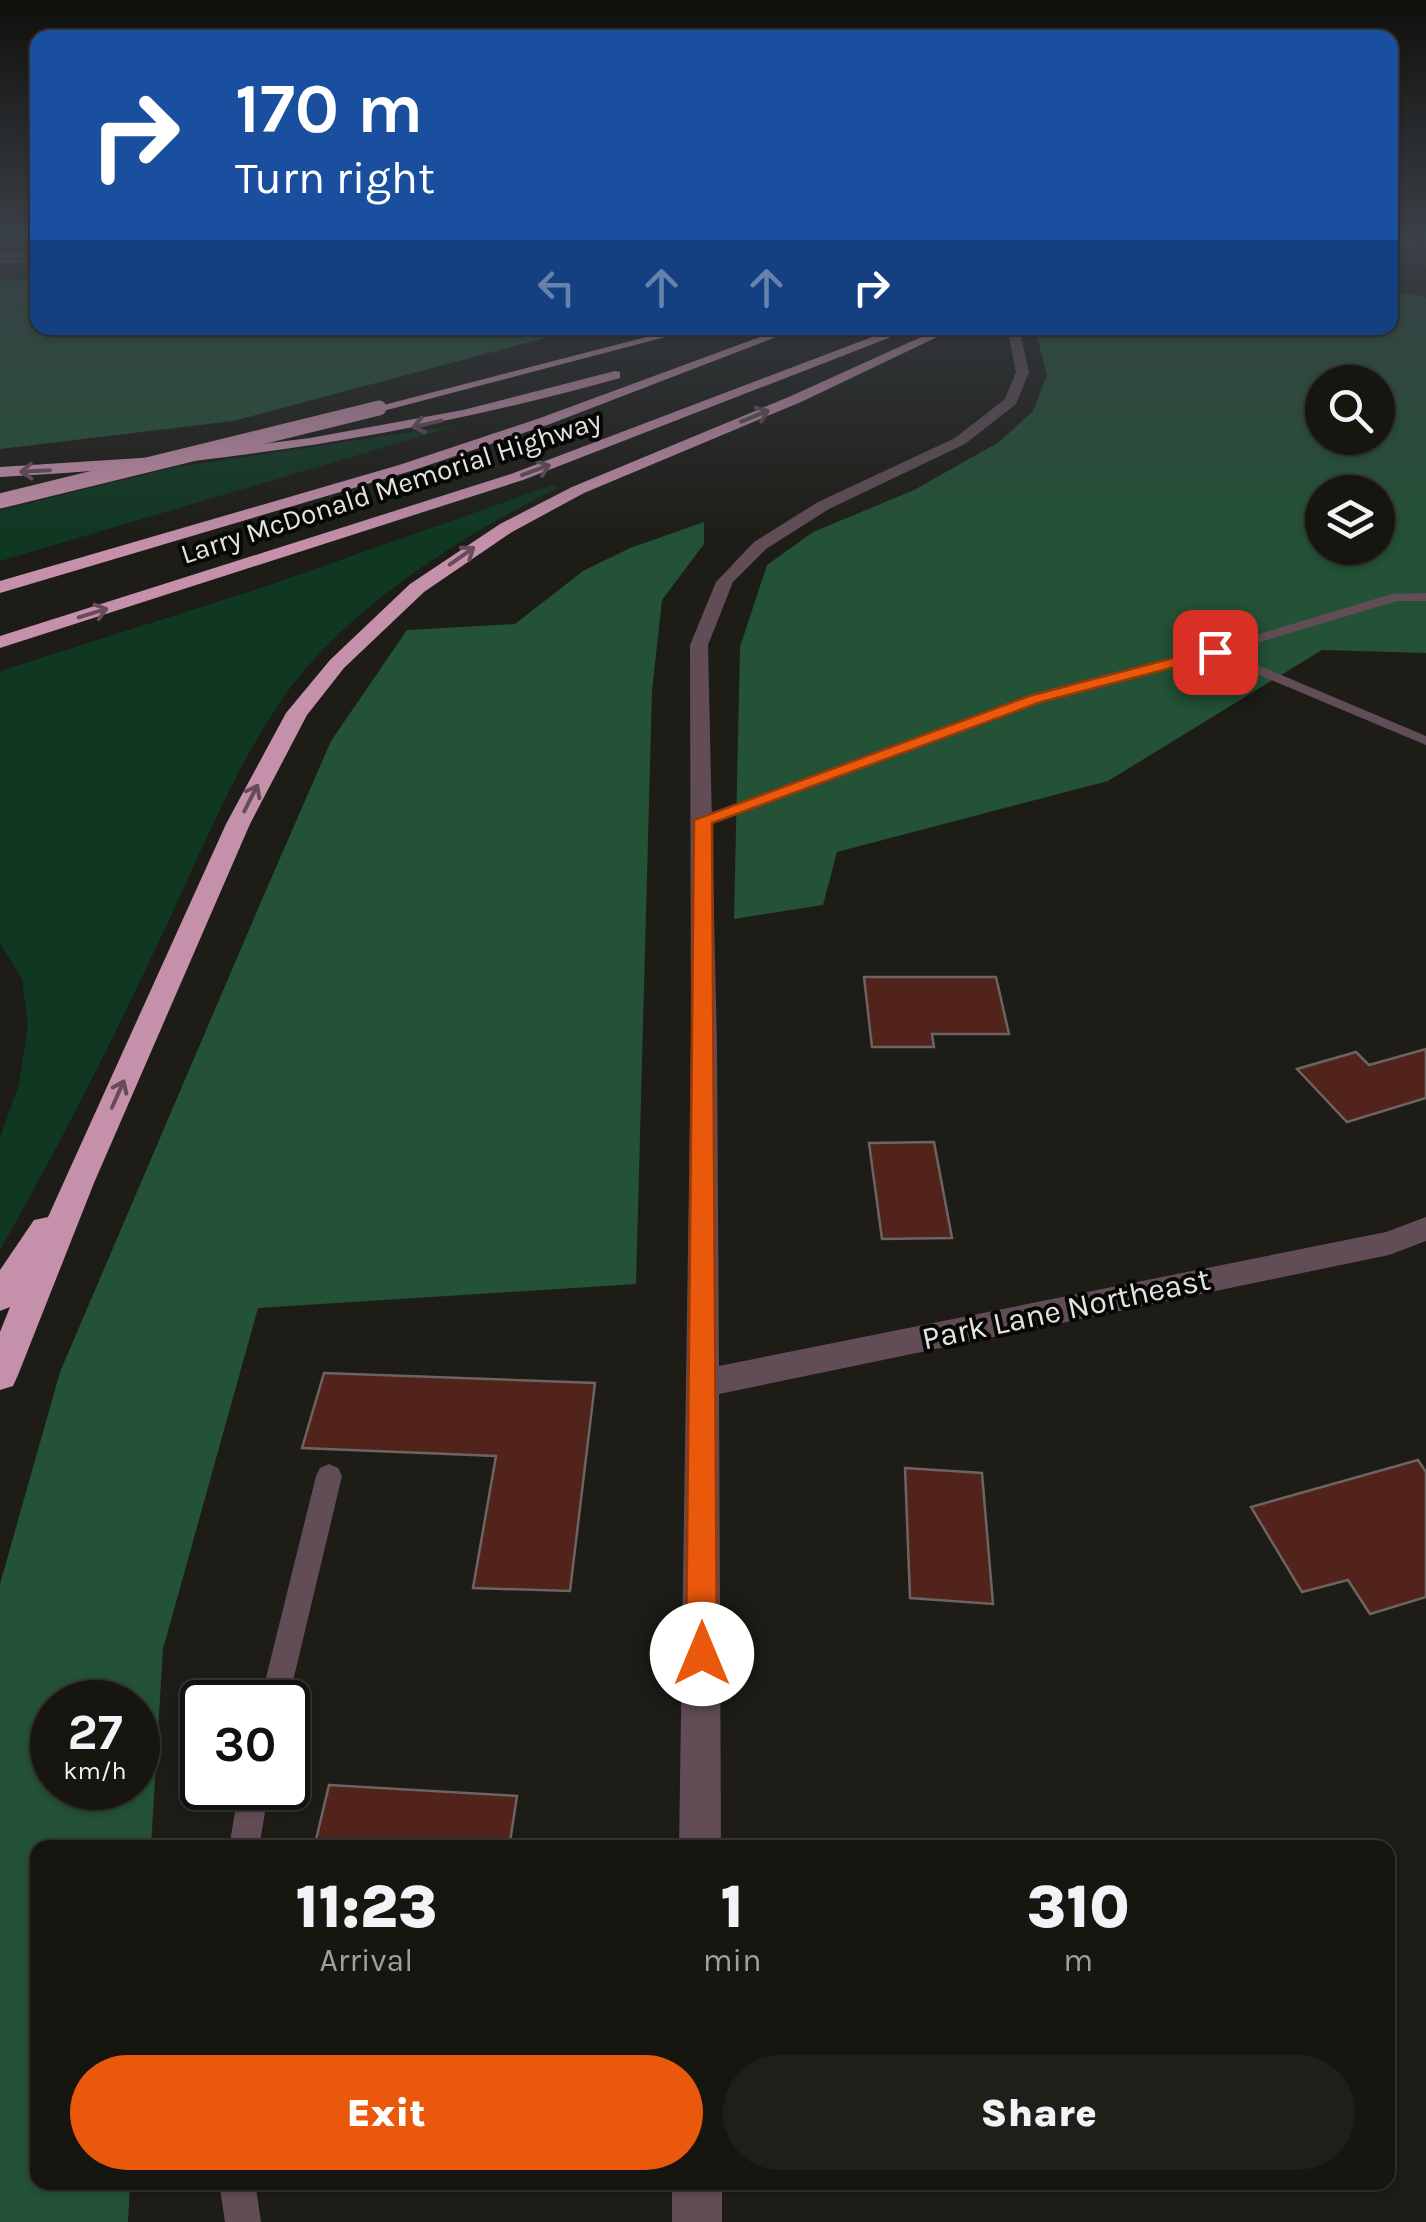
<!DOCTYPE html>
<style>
:root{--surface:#161510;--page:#1f1e19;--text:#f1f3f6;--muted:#9e9f9f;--line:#353430;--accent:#ea580c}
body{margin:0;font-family:Karla,sans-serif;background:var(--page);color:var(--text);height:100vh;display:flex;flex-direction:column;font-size:38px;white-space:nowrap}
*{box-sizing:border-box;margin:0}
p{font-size:32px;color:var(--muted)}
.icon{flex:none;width:55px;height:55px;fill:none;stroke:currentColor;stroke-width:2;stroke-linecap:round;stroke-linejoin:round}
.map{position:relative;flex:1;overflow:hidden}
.panel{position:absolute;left:30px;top:1840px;width:1365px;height:350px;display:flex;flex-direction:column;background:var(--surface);border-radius:20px;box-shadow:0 2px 8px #0004,0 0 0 2px var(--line)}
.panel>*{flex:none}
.banner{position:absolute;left:30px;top:30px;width:1368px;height:305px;border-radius:20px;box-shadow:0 2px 8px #0004,0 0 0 2px var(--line);background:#1a4fa0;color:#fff;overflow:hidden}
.fabs{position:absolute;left:1305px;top:365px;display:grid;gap:20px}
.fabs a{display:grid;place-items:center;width:90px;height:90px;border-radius:50%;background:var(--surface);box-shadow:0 2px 8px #0004,0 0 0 2px var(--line);font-size:50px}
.speed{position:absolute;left:30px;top:1680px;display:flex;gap:20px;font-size:50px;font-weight:700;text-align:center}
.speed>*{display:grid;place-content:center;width:130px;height:130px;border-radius:50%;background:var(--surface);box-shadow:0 2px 8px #0004,0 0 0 2px var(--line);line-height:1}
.speed small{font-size:25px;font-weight:400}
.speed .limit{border:5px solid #111;border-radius:15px;background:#fff;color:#111}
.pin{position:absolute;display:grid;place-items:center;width:85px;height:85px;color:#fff;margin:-42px;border-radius:20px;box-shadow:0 5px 15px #0006}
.me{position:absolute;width:110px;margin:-55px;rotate:0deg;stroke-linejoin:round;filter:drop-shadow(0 0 8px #0008)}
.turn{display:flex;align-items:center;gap:35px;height:210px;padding:0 40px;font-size:45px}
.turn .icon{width:130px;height:130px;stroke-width:2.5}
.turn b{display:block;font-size:70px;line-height:85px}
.lanes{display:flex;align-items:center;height:95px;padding:0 40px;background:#0003;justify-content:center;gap:50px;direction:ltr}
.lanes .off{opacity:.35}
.eta{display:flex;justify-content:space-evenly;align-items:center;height:170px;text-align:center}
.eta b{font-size:60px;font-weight:800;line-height:70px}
.button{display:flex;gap:20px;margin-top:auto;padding:20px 40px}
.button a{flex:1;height:115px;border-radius:60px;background:var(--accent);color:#fff;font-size:40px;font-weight:800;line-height:115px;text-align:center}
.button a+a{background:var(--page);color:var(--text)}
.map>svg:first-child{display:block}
</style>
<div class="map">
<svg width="1426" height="2222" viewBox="0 0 1426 2222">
<rect width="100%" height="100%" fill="#1d1c16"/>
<path fill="#242216" d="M1390,236H1426V273L1390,269Z"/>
<path fill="#0f3721" d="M459,425L0,561V510L176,467Z
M553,485L558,488C464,534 351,605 288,691C236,764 201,852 163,933C112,1041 59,1147 0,1250V1138L19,1084L28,1025L22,979L0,943V671L261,588Z"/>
<path fill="#235236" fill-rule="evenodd" d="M37,280L38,328L579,329L233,421L0,449V281Z
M1390,292L1426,297V653L1322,650L1108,781L837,852L823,905L734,919L740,647L767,565L813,532L914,490L999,442L1033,411L1047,375L1037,337L1055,328H1390ZM1322,382H1378V438H1322ZM1322,492H1378V548H1322Z
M704,522V544L662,600L652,691L636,1284L258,1308L163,1649L151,1847L38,1848V2182L130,2183L128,2222H0V1584L60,1372L263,897L331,741L407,630L515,624L583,571L630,548ZM52,1702H138V1788H52Z"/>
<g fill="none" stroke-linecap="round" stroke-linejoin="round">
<path fill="#000815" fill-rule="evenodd" d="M1390,264L1426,269V271L1390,266Z"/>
</g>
<path fill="#51231b" stroke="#6c6462" stroke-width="2.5" d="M6,254L38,255V261L0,262V255Z
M864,977H996L1009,1034H932L934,1047H872Z
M1426,1049V1098L1347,1122L1297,1069L1356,1052L1369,1065Z
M934,1142L952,1238L882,1239L869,1143Z
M324,1373L595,1383L570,1591L473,1588L496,1456L302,1448Z
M1418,1460L1426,1472V1597L1370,1614L1348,1580L1302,1592L1251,1507Z
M905,1468L982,1473L993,1604L910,1598Z
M329,1785L517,1796L509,1848H314Z"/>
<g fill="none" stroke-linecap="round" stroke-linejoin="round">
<path fill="#624d57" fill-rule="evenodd" d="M1390,242L1426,245V249L1390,246Z
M1426,593V601H1397L1227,652L1426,736V745L1214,656L1040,702L709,824L703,826L695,821L1030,696L1210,649L1392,594Z
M329,1464L338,1468L342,1476L288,1702H260L316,1476L320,1468Z
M239,1788H269L259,1848H229Z
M219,2182H255L261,2222H225Z"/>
<path fill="#624d57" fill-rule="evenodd" d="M1007,328H1019L1029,372L1016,404L965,444L829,509L766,549L733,582L708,645L717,1048L719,1366L1386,1232L1426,1217V1241L1389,1255L719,1394L721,1848H679L691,1048L690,645L716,582L754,542L818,502L955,438L1005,399L1016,372Z
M672,2182H722V2222H672Z"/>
<path fill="#c590aa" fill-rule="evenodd" d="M681,328H700L379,412L372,408Z
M784,328H800L550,424L411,471L0,593V581L399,465L540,418Z
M941,328H956L801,402L584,493L512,532L424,592L344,668L307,715L250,824L94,1183L18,1375L13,1386L0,1390V1332L10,1307L0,1311V1270L34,1220L48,1217L226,824L286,713L330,660L410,584L500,524L572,487L791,396Z
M880,334L891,337L523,480L0,648V636L511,474Z
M615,371L620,372V378C416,435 211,466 0,477V467L156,457L310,438L463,410Z"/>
<path stroke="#c590aa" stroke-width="15" d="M0,501L379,408"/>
</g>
<defs><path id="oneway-shaft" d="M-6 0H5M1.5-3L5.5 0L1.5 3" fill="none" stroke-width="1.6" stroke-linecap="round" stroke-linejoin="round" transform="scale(2.5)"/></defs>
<g stroke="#664c58">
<use href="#oneway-shaft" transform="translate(755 416) rotate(-22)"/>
<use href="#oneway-shaft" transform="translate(427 424) rotate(167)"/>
<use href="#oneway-shaft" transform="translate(536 470) rotate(-20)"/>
<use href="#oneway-shaft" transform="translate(35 471) rotate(177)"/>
<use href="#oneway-shaft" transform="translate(462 556) rotate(-35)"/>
<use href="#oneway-shaft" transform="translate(93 613) rotate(-17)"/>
<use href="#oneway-shaft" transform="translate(251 798) rotate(-63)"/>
<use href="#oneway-shaft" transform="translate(118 1094) rotate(-66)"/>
</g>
<linearGradient id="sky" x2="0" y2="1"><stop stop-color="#100f0c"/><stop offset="0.43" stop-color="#3a4047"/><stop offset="1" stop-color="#3a4047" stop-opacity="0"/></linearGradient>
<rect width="1426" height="547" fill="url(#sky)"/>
<path fill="#ea580c" stroke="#983908" stroke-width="2.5" d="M1215,647L1223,652L1221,655L1041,702L712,823L717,1654L713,1665L702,1670L690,1665L686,1654L694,820L1029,696Z"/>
<g text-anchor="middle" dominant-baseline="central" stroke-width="8" stroke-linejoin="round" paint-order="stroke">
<g font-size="28" fill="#e4e3df" stroke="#070705">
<text transform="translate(391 487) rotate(-18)">Larry McDonald Memorial Highway</text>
</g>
<g font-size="32" fill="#e4e3df" stroke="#070705">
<text transform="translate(1066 1309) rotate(-12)">Park Lane Northeast</text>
</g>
</g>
</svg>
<div class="fabs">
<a><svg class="icon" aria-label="search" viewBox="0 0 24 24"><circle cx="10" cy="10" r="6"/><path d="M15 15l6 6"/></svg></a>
<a><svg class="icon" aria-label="layers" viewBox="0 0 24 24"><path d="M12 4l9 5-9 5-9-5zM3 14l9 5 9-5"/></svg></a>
</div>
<div class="speed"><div>27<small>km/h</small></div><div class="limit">30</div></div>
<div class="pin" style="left:1215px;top:652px;background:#d93025"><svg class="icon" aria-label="arrive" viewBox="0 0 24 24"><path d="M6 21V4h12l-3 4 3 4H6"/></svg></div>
<svg class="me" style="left:702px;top:1654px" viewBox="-20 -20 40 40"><circle r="19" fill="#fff"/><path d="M0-13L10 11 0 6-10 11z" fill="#ea580c"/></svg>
<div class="banner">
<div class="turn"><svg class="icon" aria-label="right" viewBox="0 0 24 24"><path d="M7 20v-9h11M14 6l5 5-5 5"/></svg><div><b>170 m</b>Turn right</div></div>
<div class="lanes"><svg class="icon off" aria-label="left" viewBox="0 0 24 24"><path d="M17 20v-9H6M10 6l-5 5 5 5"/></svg><svg class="icon off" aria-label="ahead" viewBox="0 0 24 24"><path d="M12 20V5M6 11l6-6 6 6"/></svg><svg class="icon off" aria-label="ahead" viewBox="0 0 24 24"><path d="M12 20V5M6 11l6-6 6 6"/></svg><svg class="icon" aria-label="right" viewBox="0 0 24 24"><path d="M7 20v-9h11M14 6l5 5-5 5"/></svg></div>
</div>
<section class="panel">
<div class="eta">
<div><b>11:23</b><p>Arrival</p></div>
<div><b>1</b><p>min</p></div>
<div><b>310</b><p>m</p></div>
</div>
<div class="button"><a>Exit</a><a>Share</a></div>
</section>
</div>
